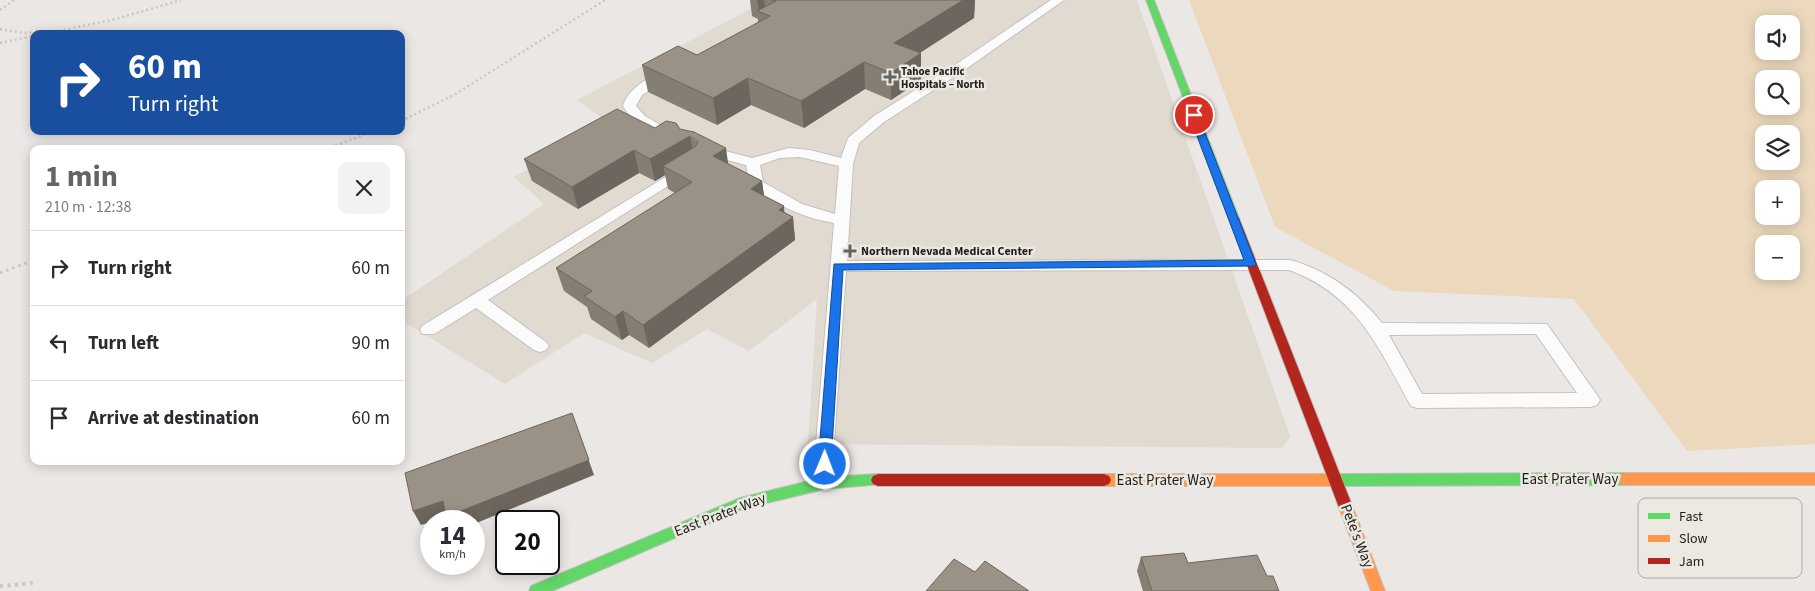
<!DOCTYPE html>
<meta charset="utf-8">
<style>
:root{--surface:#fff;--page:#f2f2f3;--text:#2b2b33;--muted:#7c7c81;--line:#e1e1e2;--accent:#666462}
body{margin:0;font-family:"Source Sans 3",sans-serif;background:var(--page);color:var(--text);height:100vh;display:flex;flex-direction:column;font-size:19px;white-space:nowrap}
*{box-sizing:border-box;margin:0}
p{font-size:16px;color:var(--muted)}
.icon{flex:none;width:28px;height:28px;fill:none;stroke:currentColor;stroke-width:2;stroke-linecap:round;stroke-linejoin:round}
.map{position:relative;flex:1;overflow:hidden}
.details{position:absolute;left:30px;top:145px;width:375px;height:320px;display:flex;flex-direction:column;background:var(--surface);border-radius:10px;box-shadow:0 2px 12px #0003}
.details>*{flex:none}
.hud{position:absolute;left:30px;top:30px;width:375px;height:105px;border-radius:10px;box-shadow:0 2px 12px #0003;background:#1a4fa0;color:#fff;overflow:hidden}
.buttons{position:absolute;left:1755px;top:15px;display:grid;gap:10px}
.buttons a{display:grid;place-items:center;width:45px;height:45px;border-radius:10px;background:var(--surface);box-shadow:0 2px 12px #0003;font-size:25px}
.speed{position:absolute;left:420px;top:510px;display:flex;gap:10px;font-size:25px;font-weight:700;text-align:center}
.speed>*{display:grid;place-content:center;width:65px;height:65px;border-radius:50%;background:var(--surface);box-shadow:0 2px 12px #0003;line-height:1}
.speed small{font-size:12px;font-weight:400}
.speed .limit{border:2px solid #111;border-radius:8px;background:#fff;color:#111}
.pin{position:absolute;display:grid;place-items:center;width:42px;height:42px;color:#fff;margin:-21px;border:2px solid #fff;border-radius:50%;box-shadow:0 1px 5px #0007}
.me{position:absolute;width:55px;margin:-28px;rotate:1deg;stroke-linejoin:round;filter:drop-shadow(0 0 4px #0008)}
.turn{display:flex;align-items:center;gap:18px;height:105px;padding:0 15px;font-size:22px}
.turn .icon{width:65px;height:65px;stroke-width:2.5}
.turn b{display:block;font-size:35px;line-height:42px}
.round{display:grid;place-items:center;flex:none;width:52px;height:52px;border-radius:10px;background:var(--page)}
.overview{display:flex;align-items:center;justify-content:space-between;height:85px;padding:0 15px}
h1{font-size:30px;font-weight:700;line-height:38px;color:var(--accent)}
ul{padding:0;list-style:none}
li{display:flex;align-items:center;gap:15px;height:75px;padding:0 15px;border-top:1px solid var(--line)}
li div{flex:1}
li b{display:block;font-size:19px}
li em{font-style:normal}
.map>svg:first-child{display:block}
</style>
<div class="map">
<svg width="1815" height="591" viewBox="0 0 1815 591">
<rect width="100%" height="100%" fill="#eae7e4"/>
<path fill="#e0dad1" d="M768,0H1137L1290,436L1282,448L808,444L817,299L749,351L707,329L652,363L584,333L505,384L401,320V301L544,204L514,177L611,124L577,100Z"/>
<path fill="#ecd9bd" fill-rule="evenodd" d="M1189,0H1815V444L1687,451L1574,299L1394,291L1275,227ZM1764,24H1791V51H1764ZM1764,79H1791V106H1764ZM1764,134H1791V161H1764ZM1764,189H1791V216H1764ZM1764,244H1791V271H1764Z"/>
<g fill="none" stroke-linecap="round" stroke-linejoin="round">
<g stroke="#c3c0be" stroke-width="2">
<path id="lane" d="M1051,0H1064L963,71L884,122L859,143L853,164L847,261L1290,260C1327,270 1358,293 1382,323L1547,324L1597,395L1600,400L1597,405L1591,407L1417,408L1411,406C1378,347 1357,295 1289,270L846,271L834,444L835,483L832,489L825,491L818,489L815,483L816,444L834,223C803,218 777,205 751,187L746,165L701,153L699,150L706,146L752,158L789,148L810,150L841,158L848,138L874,116L955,65ZM800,157L839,166L835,214L802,204L763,182L760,165L780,158ZM1536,334L1577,393L1422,394L1389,335Z
M666,71L670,72L672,75L670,78L642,95L636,106L645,116L674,133L676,136L674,139L669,140C652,136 631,121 623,106C627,90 650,75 666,71Z
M685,165L692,169L690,172L488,300L546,342L549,346L546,350L540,352L534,350L476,308L434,334H422L420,330L422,326Z"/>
</g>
<g stroke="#c3c0be" stroke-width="2">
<path id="fast" d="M1146,0H1154L1239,218L1238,220L1234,221L1229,218Z
M1625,473L1630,475L1632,479L1630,483L1625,485L1336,486L1331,484L1329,480L1331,476L1336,474Z
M878,474L883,476L885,480L883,484L825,489L742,509L552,591H529L531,586L740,498L825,477Z"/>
</g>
<g stroke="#c3c0be" stroke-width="2">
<path id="slow" d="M1625,473H1815V485H1625L1620,483L1618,479L1620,475Z
M1104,474H1336L1341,476L1343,480L1341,484L1336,486H1104L1099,484L1097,480L1099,476Z
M1345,499L1350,501L1352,505L1385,591H1371L1338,505L1340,501Z"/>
</g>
<g stroke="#c3c0be" stroke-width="2">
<path id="jam" d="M1234,215L1239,218L1352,505L1350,509L1345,511L1340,509L1338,505L1229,218Z
M878,474H1104L1109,476L1111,480L1109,484L1104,486H878L873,484L871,480L873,476Z"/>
</g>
<path stroke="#c9c8c7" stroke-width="2.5" stroke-dasharray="2 3" stroke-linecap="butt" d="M0,10L14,0
M0,29L24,33L45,32
M44,34L116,19L181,0
M0,43L34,36
M401,121L454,95L605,0
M326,149L374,131"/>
<path stroke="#c9c8c7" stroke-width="3" stroke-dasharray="2.5 4" stroke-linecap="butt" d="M0,273L34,260"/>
<path stroke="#c9c8c7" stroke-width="4" stroke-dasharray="3 4.5" stroke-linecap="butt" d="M0,586L34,583"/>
<use href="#lane" fill="#fcfbfb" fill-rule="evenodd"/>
<use href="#fast" fill="#63d668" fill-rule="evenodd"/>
<use href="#slow" fill="#ff974d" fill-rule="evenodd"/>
<use href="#jam" fill="#b3261e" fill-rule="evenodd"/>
</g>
<path fill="#847e73" d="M750,0H975L974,18L920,53H921V80L891,100L865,89L804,128L751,105L717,125L648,92L642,65L697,55L758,23V19L752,16Z
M655,128L680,129L728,164L762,181L764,196L784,206V212L793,217L795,240L649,348L629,335L622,340L591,319L587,307L564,291L556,268L675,193L668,189L665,175L655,181L639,173L578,209L532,181L524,159Z
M1141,557L1188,563L1267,576L1279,591H1143L1137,571Z"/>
<path fill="#6c665e" d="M757,0H764L766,14L759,12Z
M963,0H975L974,18L894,69V43Z
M921,53V80L891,100V73Z
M864,62L865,89L804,128L801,101Z
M748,78L751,105L717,125L713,98Z
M690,136L694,158L663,166L665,175L655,181L650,159Z
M726,148L729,170L713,156Z
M634,150L639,173L578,209L572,187Z
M762,181L765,204L751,189Z
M784,206L785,223L793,217L795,240L649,348L643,325Z
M623,311L629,335L622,340L615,317Z
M572,413L594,475L474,524V521H448L446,517L448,516L434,521H431V522L421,525L413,511Z"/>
<path fill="#9a9286" stroke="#6c665e" d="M772,0H963L894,43L921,53L891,73L864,62L801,101L748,78L713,98L642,65L678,46L697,55L770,16L757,11L776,1Z
M617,109L655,128L666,121L676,123L680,129L694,132L726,148L713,156L762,181L751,189L784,206L779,210L793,217L643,325L623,311L615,317L584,296L592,291L556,268L692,182L663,166L696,146L698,141L690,136L650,159L634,150L572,187L524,159Z
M572,413L589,460L446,517L443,501L413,511L405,473Z
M1184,553L1188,563L1257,555L1267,576H1273L1279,591H1152L1141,557Z
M954,559L975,572L985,561L1029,591H926Z"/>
<path fill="#1a73e8" stroke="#114b97" d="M1191,113L1198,115L1256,264L1255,266L843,270L831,464L825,469L820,467L818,464L834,264L1244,260L1189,115Z"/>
<g fill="#666462" stroke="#ece8e2" stroke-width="2">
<path d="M887.5 69.5h5v5h5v5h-5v5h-5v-5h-5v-5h5z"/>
<path d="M847.5 243.5h5v5h5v5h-5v5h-5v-5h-5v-5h5z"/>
</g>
<g text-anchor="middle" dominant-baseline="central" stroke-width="5" stroke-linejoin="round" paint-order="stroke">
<g font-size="11" font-weight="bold" fill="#1f1e1c" stroke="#ece8e2" text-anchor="start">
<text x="901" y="71">Tahoe Pacific<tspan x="901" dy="13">Hospitals – North</tspan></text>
</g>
<g font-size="12" font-weight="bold" fill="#1f1e1c" stroke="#ece8e2" text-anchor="start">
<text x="861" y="251">Northern Nevada Medical Center</text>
</g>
<g font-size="15" fill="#1f1e1c" stroke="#ece8e2">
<text x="1570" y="479">East Prater Way</text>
<text x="1165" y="480">East Prater Way</text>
<text transform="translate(720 515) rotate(-21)">East Prater Way</text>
<text transform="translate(1357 536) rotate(69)">Pete's Way</text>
</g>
</g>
<rect x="1638" y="498" width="164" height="80" rx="8" fill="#ece8e2" stroke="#aeaba7" stroke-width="1"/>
<rect x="1648" y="513" width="22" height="6" fill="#63d668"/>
<rect x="1648" y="535" width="22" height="7" fill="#ff974d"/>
<rect x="1648" y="558" width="22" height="6" fill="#b3261e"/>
<g font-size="14" fill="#1f1e1c">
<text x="1679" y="521">Fast</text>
<text x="1679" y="543">Slow</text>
<text x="1679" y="566">Jam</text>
</g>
</svg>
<div class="buttons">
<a><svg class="icon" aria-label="sound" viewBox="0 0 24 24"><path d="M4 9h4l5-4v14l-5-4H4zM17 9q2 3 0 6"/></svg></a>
<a><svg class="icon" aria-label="search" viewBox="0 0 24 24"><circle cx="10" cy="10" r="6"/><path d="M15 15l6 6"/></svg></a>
<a><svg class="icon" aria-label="layers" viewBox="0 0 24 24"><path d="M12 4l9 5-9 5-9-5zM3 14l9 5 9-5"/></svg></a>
<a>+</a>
<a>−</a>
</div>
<div class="speed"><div>14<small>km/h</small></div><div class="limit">20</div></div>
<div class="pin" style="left:1194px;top:115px;background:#d93025"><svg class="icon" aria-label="arrive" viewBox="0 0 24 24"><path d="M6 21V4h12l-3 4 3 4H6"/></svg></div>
<svg class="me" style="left:825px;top:464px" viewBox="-20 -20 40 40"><circle r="17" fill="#1a73e8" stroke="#fff" stroke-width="3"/><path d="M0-11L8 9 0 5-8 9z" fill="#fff"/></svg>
<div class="hud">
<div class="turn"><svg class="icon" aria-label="right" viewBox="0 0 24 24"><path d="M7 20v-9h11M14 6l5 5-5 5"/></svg><div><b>60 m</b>Turn right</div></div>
</div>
<section class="details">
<div class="overview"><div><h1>1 min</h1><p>210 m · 12:38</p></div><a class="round"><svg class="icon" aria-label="close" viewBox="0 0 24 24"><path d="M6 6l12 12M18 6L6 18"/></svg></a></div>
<ul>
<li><svg class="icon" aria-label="right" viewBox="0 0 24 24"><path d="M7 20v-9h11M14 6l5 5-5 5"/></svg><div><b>Turn right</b></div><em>60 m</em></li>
<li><svg class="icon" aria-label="left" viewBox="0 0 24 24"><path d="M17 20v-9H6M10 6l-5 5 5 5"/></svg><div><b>Turn left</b></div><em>90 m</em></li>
<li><svg class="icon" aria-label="arrive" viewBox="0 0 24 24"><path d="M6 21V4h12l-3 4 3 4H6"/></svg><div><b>Arrive at destination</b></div><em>60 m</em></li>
</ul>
</section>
</div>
